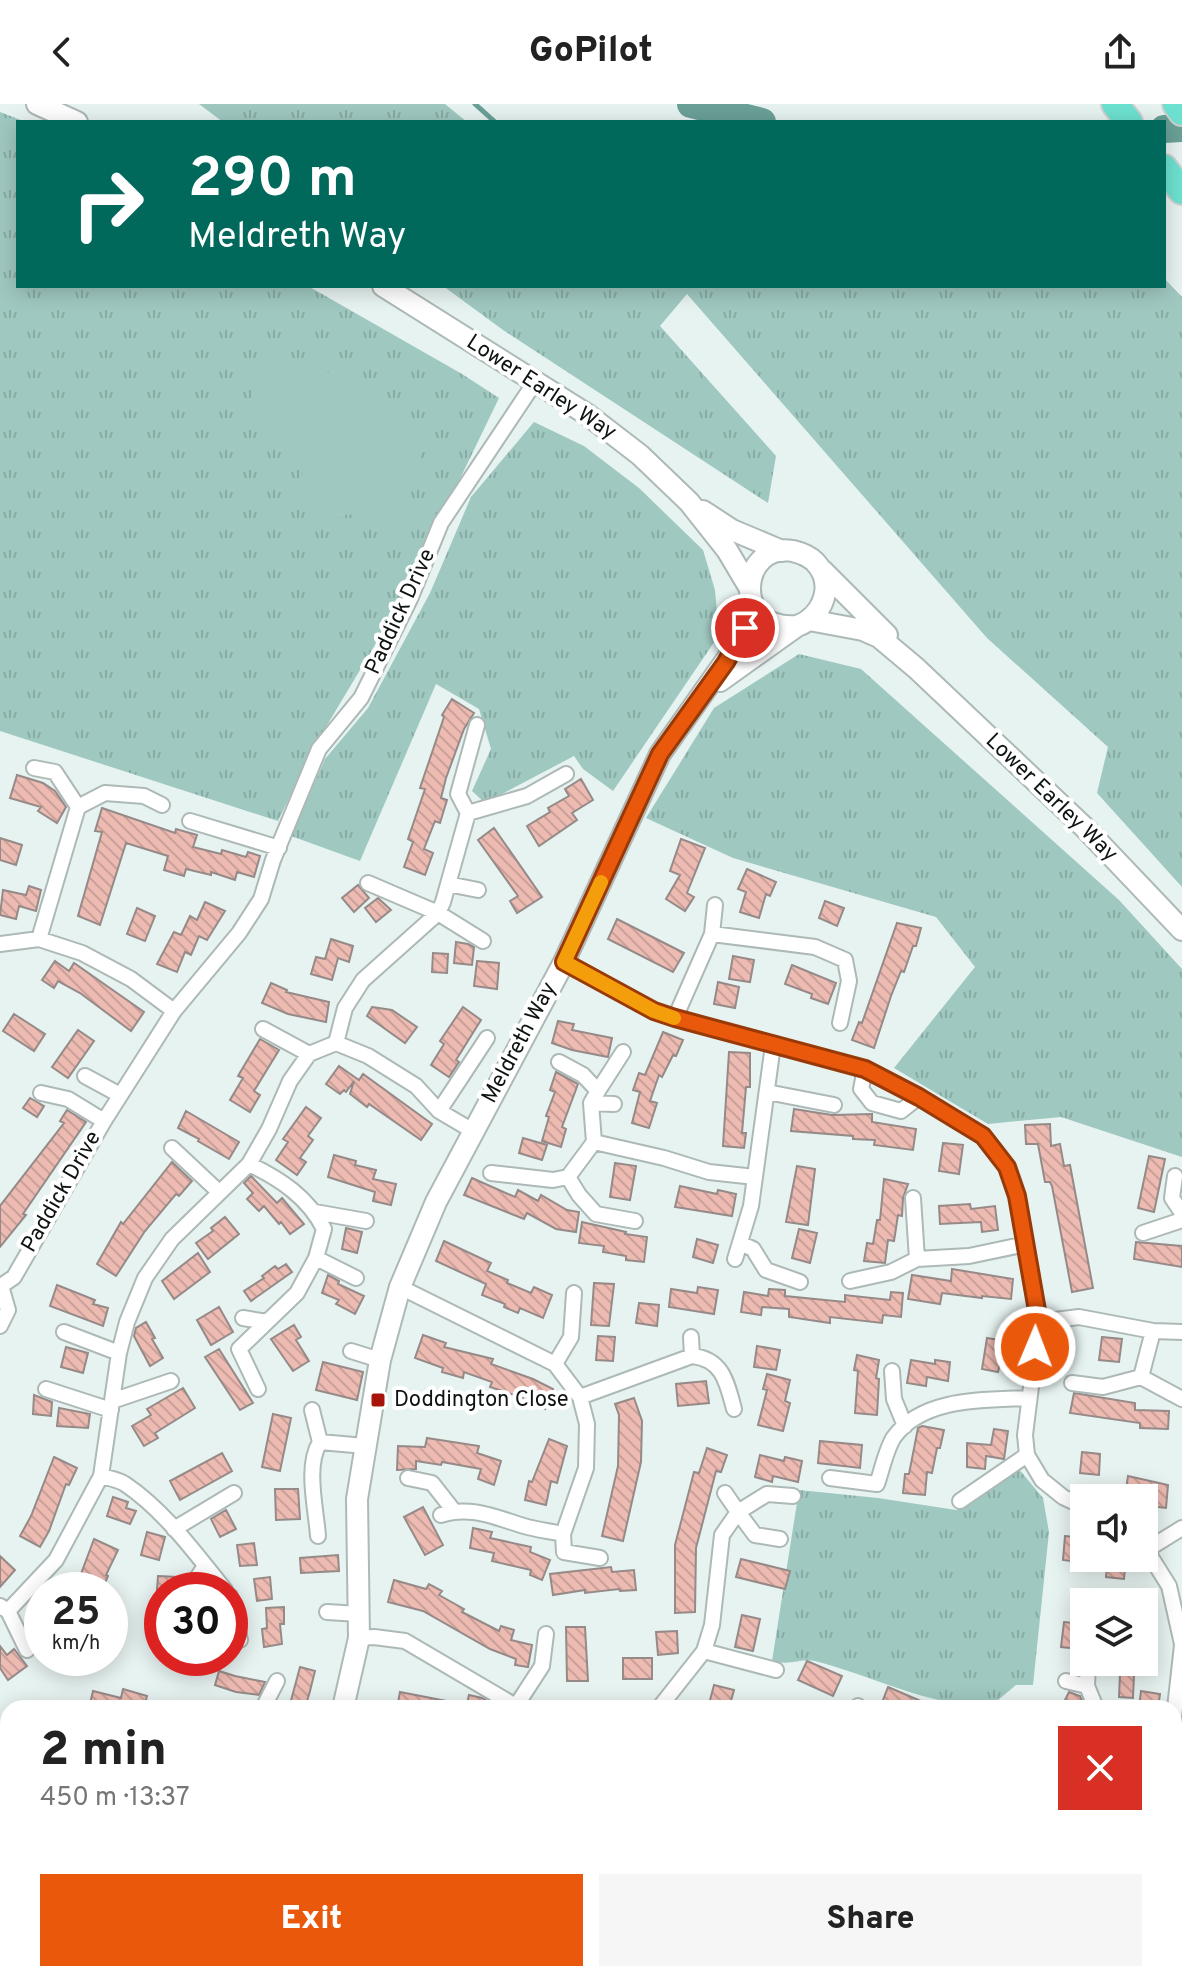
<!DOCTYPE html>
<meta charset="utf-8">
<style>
:root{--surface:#fff;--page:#f6f6f6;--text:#222;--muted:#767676;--accent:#ea580c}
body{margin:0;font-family:Overpass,sans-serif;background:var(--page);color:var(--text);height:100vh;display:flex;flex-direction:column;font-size:30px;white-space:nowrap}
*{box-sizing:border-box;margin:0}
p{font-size:26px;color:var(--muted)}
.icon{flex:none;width:44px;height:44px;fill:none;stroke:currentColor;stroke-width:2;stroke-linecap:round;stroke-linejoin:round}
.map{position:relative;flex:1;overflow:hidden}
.sheet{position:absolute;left:0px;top:1596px;width:1182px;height:282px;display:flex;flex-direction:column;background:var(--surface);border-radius:24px 24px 0 0;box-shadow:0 4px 20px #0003}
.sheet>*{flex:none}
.top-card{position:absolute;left:16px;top:16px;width:1150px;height:168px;border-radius:0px;box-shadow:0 4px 20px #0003;background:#00695c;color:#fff;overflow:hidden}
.tools{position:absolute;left:1070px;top:1380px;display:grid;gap:16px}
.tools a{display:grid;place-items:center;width:88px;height:88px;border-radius:0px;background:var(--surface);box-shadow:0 4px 20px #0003;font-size:40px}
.speed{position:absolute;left:24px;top:1468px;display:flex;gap:16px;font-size:40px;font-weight:700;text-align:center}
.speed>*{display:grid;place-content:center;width:104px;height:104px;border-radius:50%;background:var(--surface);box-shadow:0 4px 20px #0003;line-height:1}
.speed small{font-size:20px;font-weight:400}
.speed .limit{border:12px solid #d22;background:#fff;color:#111}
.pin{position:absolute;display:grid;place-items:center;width:68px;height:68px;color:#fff;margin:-34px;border:4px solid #fff;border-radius:50%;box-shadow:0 2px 8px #0007}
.me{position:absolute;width:88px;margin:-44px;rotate:1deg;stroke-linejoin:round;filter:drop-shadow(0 0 6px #0008)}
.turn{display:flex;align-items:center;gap:28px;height:168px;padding:0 40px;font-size:36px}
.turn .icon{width:104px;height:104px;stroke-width:2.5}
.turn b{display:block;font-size:56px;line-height:68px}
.round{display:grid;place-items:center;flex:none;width:84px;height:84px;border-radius:0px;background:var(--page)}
.summary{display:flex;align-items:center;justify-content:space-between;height:136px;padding:0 40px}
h1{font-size:48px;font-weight:800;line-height:60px}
.action{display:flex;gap:16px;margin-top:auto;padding:16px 40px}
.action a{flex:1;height:92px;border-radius:0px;background:var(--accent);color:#fff;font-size:32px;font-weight:800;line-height:92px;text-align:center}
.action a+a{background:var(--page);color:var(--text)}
header{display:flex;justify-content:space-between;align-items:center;height:104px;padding:0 40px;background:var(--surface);font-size:36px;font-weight:800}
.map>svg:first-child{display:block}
</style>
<header><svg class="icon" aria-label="back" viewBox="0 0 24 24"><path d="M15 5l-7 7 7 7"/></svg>GoPilot<svg class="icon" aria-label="share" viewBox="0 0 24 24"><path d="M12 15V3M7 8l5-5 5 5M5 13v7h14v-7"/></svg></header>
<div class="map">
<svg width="1182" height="1877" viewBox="0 0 1182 1877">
<defs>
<pattern id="grass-tufts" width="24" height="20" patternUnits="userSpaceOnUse" patternTransform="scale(2)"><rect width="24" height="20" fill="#9fc8c0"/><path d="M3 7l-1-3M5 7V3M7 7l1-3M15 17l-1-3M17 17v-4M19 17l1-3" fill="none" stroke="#88aba4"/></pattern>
<pattern id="building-back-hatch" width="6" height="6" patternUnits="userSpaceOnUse" patternTransform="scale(2)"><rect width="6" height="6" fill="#edbbb2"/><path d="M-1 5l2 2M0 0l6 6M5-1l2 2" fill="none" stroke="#caa098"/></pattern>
</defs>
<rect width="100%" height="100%" fill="#e7f3f1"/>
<path fill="url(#grass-tufts)" d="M199,0H445L467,18H223Z
M0,8L26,18H18V182H308L462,270L499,294L400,499L314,643L278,717L0,627Z
M1164,174L1182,193V783L1097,689L1108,643L987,534L687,190L660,222L776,352L768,399L503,226L443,182H1164Z
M534,318L584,342L639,384L703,446L715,486L719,531L613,687L583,665L574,652L485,699L472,687L491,645L479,605L436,580L360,757L291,732L325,655L368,604L430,489L471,393Z
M799,550L861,565L1119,796L1182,865V1053L1061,1013L988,1020L894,964L975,863L936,813L733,754L646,714L714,604Z
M1018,1364L1043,1394L1049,1428L1033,1581H1016L991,1602C929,1603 874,1572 815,1557C802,1554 790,1562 772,1557L799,1386L878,1394L956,1406Z"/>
<path fill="#9fc8c0" d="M285,256L314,259L380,305L422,341L420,361L399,403L408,415L396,433L389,434L348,409L342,414L297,381L306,363L244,319L243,307L264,270Z"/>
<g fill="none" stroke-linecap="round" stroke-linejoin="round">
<path stroke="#6aa097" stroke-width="5" d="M475,0L495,18"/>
<path stroke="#6aa097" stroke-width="28" d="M691,0L762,18
M1164,25L1182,24"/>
</g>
<path fill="url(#building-back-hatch)" stroke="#958a88" stroke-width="2" d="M452,595L474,609L464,625L446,674L441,694L447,696L440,719L435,717L424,745L433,749L425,771L404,763L413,738L408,735L425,685L420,684L444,613L442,611Z
M17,671L43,679L55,687L66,703L57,719L38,707L41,703L10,694Z
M581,675L593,696L572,709L577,716L539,742L527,722L550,708L548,704L569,692L565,685Z
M102,704L175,729L176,725L197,731L193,743L221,750L222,746L246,753L248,748L260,752L254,773L237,768L235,776L211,768V771L186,765L184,772L164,766L168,752L126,739L100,821L78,812L102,728L95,727Z
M494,724L542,793L517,809L510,797L518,792L478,736Z
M0,734L22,741L16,761L0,756Z
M681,735L705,744L687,789L694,793L685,807L666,795L680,771L670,767Z
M747,765L776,778L770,792L766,790L759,814L740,808L746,788L738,785Z
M358,781L369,794L354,808L342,794Z
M29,782L41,786L36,807L19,802L16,815L0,811L3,786L26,791Z
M378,794L391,806L376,818L365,804Z
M825,797L844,804L837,822L819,814Z
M205,798L225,807L207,836L199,832L191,851L185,848L177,868L157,860L174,828L181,831L190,812L197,816Z
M137,804L155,812L145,837L127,830Z
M617,815L684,849L673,868L608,835Z
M897,819L921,824L916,842H913L904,868L901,867L891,892L874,944L852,936L859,918L862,919Z
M331,835L353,842L349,858L338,854L332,876L311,870L316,853L325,855Z
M456,838L468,840L474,843L472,861L454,859Z
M433,849L448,850L447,869L432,868Z
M733,852L754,856L750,878L729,875Z
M55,857L69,867L74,859L144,908L131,927L80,889L58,877L54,884L42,876Z
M477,857L499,859L497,885L474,882Z
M792,861L836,879L828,900L811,894L812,890L785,880Z
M718,878L739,883L735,904L714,900Z
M271,879L287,886L286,888L329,898L326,918L288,910L262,899Z
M372,903L392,906L417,923L405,939L367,912Z
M463,903L481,916L456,956L459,958L449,973L431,961L444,940L440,937Z
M14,910L45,930L34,947L3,927Z
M558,917L574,920L572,926L612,934L608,953L572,946L552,939Z
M78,926L94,937L68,974L52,963Z
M663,928L683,936L676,952L673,951L662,973L659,971L650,997L657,999L649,1024L632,1019L640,988L633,986L639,969L645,971Z
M260,935L279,946L254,987L260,991L250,1008L230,996L243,974L238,972Z
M729,948L750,949V983H746L742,1029H746L744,1044L723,1042Z
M339,962L359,976L363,970L432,1020L421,1036L369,1000L367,1003L350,990L354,977L346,988L344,986L340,990L326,980Z
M556,968L578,980L562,1023L566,1025L561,1043L542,1037L549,1013L546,1012L555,988L550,986Z
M30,994L44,1002L37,1013L23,1004Z
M306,1003L321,1014L308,1032L313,1036L300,1054L306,1058L297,1071L276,1056L288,1038L283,1035Z
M794,1005L832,1011L872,1010V1018L916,1025L913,1046L874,1041L875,1036L853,1035V1032L791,1027Z
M67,1006L86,1018L23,1110L26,1111L0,1143V1102L64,1019L60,1017Z
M186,1007L239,1038L229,1055L198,1037L199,1035L178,1024Z
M1050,1020L1051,1042L1060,1040L1064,1062L1070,1061L1093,1184L1072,1188L1052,1082L1050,1078H1045L1038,1040H1026L1025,1021Z
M523,1034L547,1041L542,1056L519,1049Z
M943,1039L963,1041L959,1070L939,1067Z
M334,1051L356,1057L355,1061L376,1066L373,1075L396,1080L391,1101L373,1097L375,1088L328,1073Z
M1149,1052L1165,1055L1154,1108L1138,1104Z
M172,1058L192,1077L179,1092L176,1090L145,1127L116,1172L97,1160L121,1118L123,1120Z
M615,1059L636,1062L630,1096L610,1093Z
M797,1062L815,1065L808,1121L786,1118Z
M251,1072L277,1099L282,1094L304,1120L290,1130L281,1118L279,1120L264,1102L259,1107L247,1095L253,1089L244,1079Z
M472,1074L515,1093L518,1086L538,1097L541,1091L567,1106L579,1108L576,1128L556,1125L527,1109L524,1115L464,1091Z
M884,1075L908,1080L903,1094L902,1112L898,1111L894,1137L888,1136L885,1159L864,1157L867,1139L873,1140L877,1116H880Z
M680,1082L717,1090L718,1086L736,1090L732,1112L675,1103Z
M970,1100L971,1105L995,1102L998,1126L982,1128L981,1118L940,1120L939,1102Z
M225,1113L239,1130L208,1155L196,1139L213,1127L211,1124Z
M582,1118L626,1128L625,1130L647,1133L644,1158L626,1156V1152L603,1148L604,1142L579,1139Z
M346,1124L362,1128L357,1149L342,1145Z
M799,1125L817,1129L810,1159L792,1154Z
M697,1135L718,1141L713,1159L693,1153Z
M444,1137L491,1159L487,1167L508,1176L507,1179L531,1189L534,1183L552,1191L543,1214L520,1204L518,1209L504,1203L505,1200L482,1191L486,1180L436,1157Z
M1136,1138L1182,1142V1163L1134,1155Z
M198,1149L210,1168L174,1195L162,1177Z
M286,1160L292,1168L251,1197L244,1187L264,1174L262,1172L275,1162L278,1165Z
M952,1165L1013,1175L1011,1195L982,1192V1194L942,1189L940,1200L908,1195L912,1171L951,1177Z
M328,1171L339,1177L338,1180L364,1192L355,1210L336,1200L339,1196L322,1189Z
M594,1179L614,1180L609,1222L591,1221Z
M57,1181L95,1196L93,1200L108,1204L103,1222L50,1202Z
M698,1183L718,1186L714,1210L669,1203L671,1185L697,1189Z
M769,1185L785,1186V1192L845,1198V1191L890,1196L891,1188L903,1189L901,1213L883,1211L882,1219L830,1213V1219L789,1213V1205L762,1203L761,1211L741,1208L744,1188L768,1192Z
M639,1199L659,1201L657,1222L636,1219Z
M219,1203L233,1228L211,1241L197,1216Z
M146,1218L155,1234L152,1235L163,1254L150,1262L134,1232L136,1224Z
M294,1221L301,1233L296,1236L309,1257L293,1267L271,1235Z
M423,1231L446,1239L444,1243L493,1255L491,1260L533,1275L553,1285L545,1305L532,1297L490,1283L492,1278L464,1268L463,1274L442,1268L443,1264L415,1254Z
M598,1232L615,1233L613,1257L596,1256Z
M1102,1233L1122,1235L1119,1258L1099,1256Z
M987,1234L1006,1237L998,1268L982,1265Z
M757,1242L780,1246L776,1266L754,1263Z
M66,1243L88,1249L83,1269L61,1263Z
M219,1245L253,1299L240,1306L205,1253Z
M857,1251L879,1256L876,1274L879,1275L877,1311L855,1309L858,1267L854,1266Z
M911,1256L935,1260V1256L950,1258L948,1277L927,1273L926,1282L907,1279Z
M323,1258L363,1268L357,1296L316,1286Z
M767,1270L790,1276L785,1297L790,1299L783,1327L758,1321L767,1286L763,1285Z
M706,1277L709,1299L678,1302L676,1280Z
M183,1284L195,1304L155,1329L158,1334L144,1342L132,1322L151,1311L147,1305Z
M1074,1289L1135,1299V1306L1169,1307L1168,1325L1140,1324V1319L1070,1309Z
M34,1291L52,1298L51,1312L33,1310Z
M634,1294L642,1317L641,1358L623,1437L602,1432L618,1362L619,1311L615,1300Z
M59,1304L90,1310L88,1324L57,1322Z
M273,1310L291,1314L280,1367L262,1363Z
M922,1322L944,1326L940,1344H937L932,1369L927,1368L925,1391L903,1389L905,1370H909L918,1324Z
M994,1325L1008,1327L1004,1355L986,1352L985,1365L967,1363V1339L991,1341Z
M427,1334L479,1342L477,1349L501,1357L494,1381L478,1375L481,1365L442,1358L441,1361L416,1357V1365L397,1366L398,1342L425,1343Z
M549,1335L567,1342L557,1379L551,1377L546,1401L525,1396L529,1377L532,1378Z
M820,1337L862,1341L860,1364L818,1359Z
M707,1344L727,1351L721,1368L716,1367L696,1444L695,1508L675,1509V1441L694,1368L699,1369Z
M1082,1348L1100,1350L1099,1371L1080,1369Z
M222,1349L232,1367L180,1396L170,1377Z
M760,1351L784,1357L785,1353L802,1357L798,1378L773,1372L772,1378L755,1373Z
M54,1353L77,1364L69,1381L66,1380L49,1427L40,1443L20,1432L31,1412Z
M1128,1372L1168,1381L1166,1404L1150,1402V1394L1125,1392Z
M275,1385H298L300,1415L276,1416Z
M113,1393L128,1398L126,1404L136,1407L130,1420L107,1412Z
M423,1403L443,1441L425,1451L404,1413Z
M226,1406L236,1425L220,1433L211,1415Z
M473,1424L492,1428L490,1434L531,1443L530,1448L550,1456L542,1476L530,1471L531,1466L492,1457L494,1449L470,1444Z
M147,1428L165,1433L159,1456L141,1451Z
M1065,1432L1084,1434V1451H1079L1078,1458L1063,1456Z
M94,1435L118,1446L106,1471L108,1472L102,1486H75Z
M254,1439L257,1461L240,1462L237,1441Z
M338,1451L339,1467L301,1469L300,1454Z
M0,1452L15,1466L0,1483Z
M1108,1454H1126L1124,1475L1106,1473Z
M741,1455L790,1467L785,1485L736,1473Z
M611,1463L612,1468L634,1466L636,1486L620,1487L619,1485L585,1489V1486L553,1491L550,1470Z
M158,1472L177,1473L176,1486H157Z
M270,1473L272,1495L257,1497L254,1475Z
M394,1476L426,1485L429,1480L442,1487L439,1491L464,1505L462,1508L499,1527L501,1522L514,1526L511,1536L532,1541L528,1563L515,1561L516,1555L490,1545L423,1507L388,1498Z
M284,1503V1520H280L282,1540L264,1543L262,1525L267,1524L266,1504Z
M742,1511L760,1515L753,1547L735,1543Z
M1064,1518L1082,1520L1080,1545L1061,1543Z
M566,1523H585L588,1577H567Z
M677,1527L678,1549L658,1551L656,1528Z
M0,1542L7,1551L14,1545L27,1562L8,1576L0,1564Z
M623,1554H652V1575H623Z
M807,1557L842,1572L833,1592L798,1576Z
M300,1563L315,1567L310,1587L305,1604H289Z
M219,1567L235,1572L265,1578L259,1591L236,1588L215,1581Z
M1120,1570L1134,1571L1133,1594L1119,1593Z
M714,1581L734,1586L729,1604H708Z
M888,1583L937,1604H880Z
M123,1585L147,1592L144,1604H89L93,1587L121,1594Z
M1141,1587L1160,1590L1158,1604H1139Z
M400,1588L452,1598L451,1604H397Z
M1069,1588L1080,1592L1083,1599L1080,1604H1061Z
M469,1591L482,1594L499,1604H466Z"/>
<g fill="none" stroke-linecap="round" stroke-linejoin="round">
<g stroke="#adb9b7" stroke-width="18">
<path id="street" d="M34,664L55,668L78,703L39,835
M78,703L105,689L144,692L162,701
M468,709L527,692L566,670
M190,717L279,744
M368,779L438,809L483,837
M448,780L478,786
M712,830L815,843L845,856L849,877L840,919
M0,840L39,835L82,849L131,875L174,907
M564,858L654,907L675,914L865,965L919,993L983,1032L1007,1063L1017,1092L1039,1218L1025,1331L1027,1351L1042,1376L1063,1393L1084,1403
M675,914L712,830L715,801
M263,925L309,950
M336,939L345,904L363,876L438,809L443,798L468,709L458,690L477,621
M559,958L583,971L598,987L591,999L594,1038L664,1054L709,1068L755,1073
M865,965L861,985L872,999L901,1007L919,993
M85,972L120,991
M598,987L623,948
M767,988L834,1001
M41,989L68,995L104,1017
M591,999L614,1000
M439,1007L487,934
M172,1044L219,1088
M249,1060C280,1075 308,1093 324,1125L316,1154L297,1189L239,1245L258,1285
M491,1069L553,1076L568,1073L594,1038
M1175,1072L1172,1094L1182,1109
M568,1073L579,1091L596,1110L635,1117
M913,1094L917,1155
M315,1108L366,1117
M1143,1129L1182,1116
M742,1140L753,1145L766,1166L800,1178
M316,1154L356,1174
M735,1155L751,1102L773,941
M850,1177L891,1168L917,1155L969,1152L1026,1140
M1,1182L14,1173L104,1017L174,907L239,829L261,795L273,756L319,645L361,594L410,495L441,419L535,278
M400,1183L555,1260L580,1293L587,1320L586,1364L563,1430C550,1427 537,1426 524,1422C497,1414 470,1401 441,1411
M243,1214L267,1218
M1039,1218L1079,1213L1153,1227L1182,1228
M0,1222L8,1206L1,1182
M64,1228L119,1249
M351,1247L380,1256
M692,1252C723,1255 727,1279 734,1305
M555,1260L571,1233L574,1189
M892,1267L894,1295L905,1322
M1141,1273L1182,1295
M1072,1279L1103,1283L1141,1273L1153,1227
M46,1285L111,1306
M580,1293L692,1252L691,1233
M112,1297L171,1277
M312,1306L320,1338
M101,1372C109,1374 119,1376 125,1380C165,1407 195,1449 225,1486
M408,1374L432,1379L454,1407
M830,1374L877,1380C882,1366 886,1345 894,1333C923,1293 985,1296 1029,1294
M960,1397L1027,1351
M174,1425L234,1389
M563,1430L564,1448L600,1454
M318,1432C316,1404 305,1362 320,1338L365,1342
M780,1435L755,1431L738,1408L767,1390L793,1392
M1144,1442L1169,1482L1182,1540
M1148,1445L1182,1424
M189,1486L205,1462
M230,1492L240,1536
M0,1502L8,1507L56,1456L101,1372L119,1249L127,1218L145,1174L172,1135L249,1060L269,1025L290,977L309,950L336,939L368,952L416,982L439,1007L473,1027
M8,1507L27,1546
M327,1508L359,1510
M359,1534L374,1533L405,1537L519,1604
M704,1547L776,1566
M1088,1558L1087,1582L1096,1604
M1066,1577L1087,1582
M516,1602L542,1562L546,1530
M263,1604L277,1577
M659,1604L704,1547L712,1521L722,1431L738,1408L725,1389
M858,1604V1602
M1174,1613L1182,1541
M0,1659L8,1660
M0,1738L8,1742
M1174,1793L1182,1799
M1174,1866L1182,1859
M449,1870L463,1877
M96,1877V1870
M432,1877L433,1870
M561,1877L566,1870
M739,1877L742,1870
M903,1877L904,1870
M1001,1877L1003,1870
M1162,1877L1169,1870"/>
</g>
<g stroke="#adb9b7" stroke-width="24">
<path id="secondary" d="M37,0L77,18
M383,182L588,311L640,351L689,398L727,446L749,483
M703,407L732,426L782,447
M822,466L887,531
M809,516L863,526L879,533L916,564L1084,723L1182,826
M720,577L797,522C823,513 836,480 815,458C809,452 801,449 793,447C740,437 730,528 797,522
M343,1604L359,1534L357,1395L380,1256L400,1183L436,1098L564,858L660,650L739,538L751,498
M231,1877L235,1870"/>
</g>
<g stroke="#cfd0d0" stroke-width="30">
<path id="highway" d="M1115,0L1129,18
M1176,0L1182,8
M1164,64L1182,87"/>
</g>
<use href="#street" stroke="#fff" stroke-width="14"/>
<use href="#secondary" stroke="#fff" stroke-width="20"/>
<use href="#highway" stroke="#6de1d0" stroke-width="26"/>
</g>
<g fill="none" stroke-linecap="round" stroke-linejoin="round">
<g stroke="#983908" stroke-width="20">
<path id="route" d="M745,524L726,558L660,650L564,858L654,907L675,914L865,965L919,993L983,1032L1007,1063L1017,1092L1039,1218L1035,1243"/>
</g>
<use href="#route" stroke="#ea580c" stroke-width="14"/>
<path stroke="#f59e0b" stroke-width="14" d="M601,778L564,858L654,907L674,914"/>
</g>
<rect fill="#a71409" stroke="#fff" stroke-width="3" x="370" y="1288" width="16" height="16" rx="4"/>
<g text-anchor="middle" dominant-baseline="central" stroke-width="8" stroke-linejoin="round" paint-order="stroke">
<g font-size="22" fill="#0e1312" stroke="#fff">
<text transform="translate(541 284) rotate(33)">Lower Earley Way</text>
<text transform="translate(401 508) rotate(-65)">Paddick Drive</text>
<text transform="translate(1051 694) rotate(44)">Lower Earley Way</text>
<text transform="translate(520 939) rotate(-62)">Meldreth Way</text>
<text transform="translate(62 1088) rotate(-60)">Paddick Drive</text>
</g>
<g font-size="22" fill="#0e1312" stroke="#fff" text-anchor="start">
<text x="394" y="1296">Doddington Close</text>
</g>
</g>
</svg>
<div class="tools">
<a><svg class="icon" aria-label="sound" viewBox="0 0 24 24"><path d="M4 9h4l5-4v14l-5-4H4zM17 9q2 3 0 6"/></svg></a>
<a><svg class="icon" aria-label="layers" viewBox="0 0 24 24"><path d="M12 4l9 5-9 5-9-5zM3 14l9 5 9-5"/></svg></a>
</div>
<div class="speed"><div>25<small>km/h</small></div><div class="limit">30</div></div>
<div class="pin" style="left:745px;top:524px;background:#d93025"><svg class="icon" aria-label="arrive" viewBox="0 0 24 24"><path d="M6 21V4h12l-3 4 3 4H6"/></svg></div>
<svg class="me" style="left:1035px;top:1243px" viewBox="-20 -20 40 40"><circle r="17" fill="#ea580c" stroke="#fff" stroke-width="3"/><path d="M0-11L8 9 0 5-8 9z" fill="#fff"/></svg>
<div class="top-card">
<div class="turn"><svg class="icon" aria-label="right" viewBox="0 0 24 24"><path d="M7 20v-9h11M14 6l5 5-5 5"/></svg><div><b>290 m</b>Meldreth Way</div></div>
</div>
<section class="sheet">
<div class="summary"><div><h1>2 min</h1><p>450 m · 13:37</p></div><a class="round" style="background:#d93025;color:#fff"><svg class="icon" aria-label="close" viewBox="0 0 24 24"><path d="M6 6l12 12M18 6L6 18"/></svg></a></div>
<div class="action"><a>Exit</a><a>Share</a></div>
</section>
</div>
